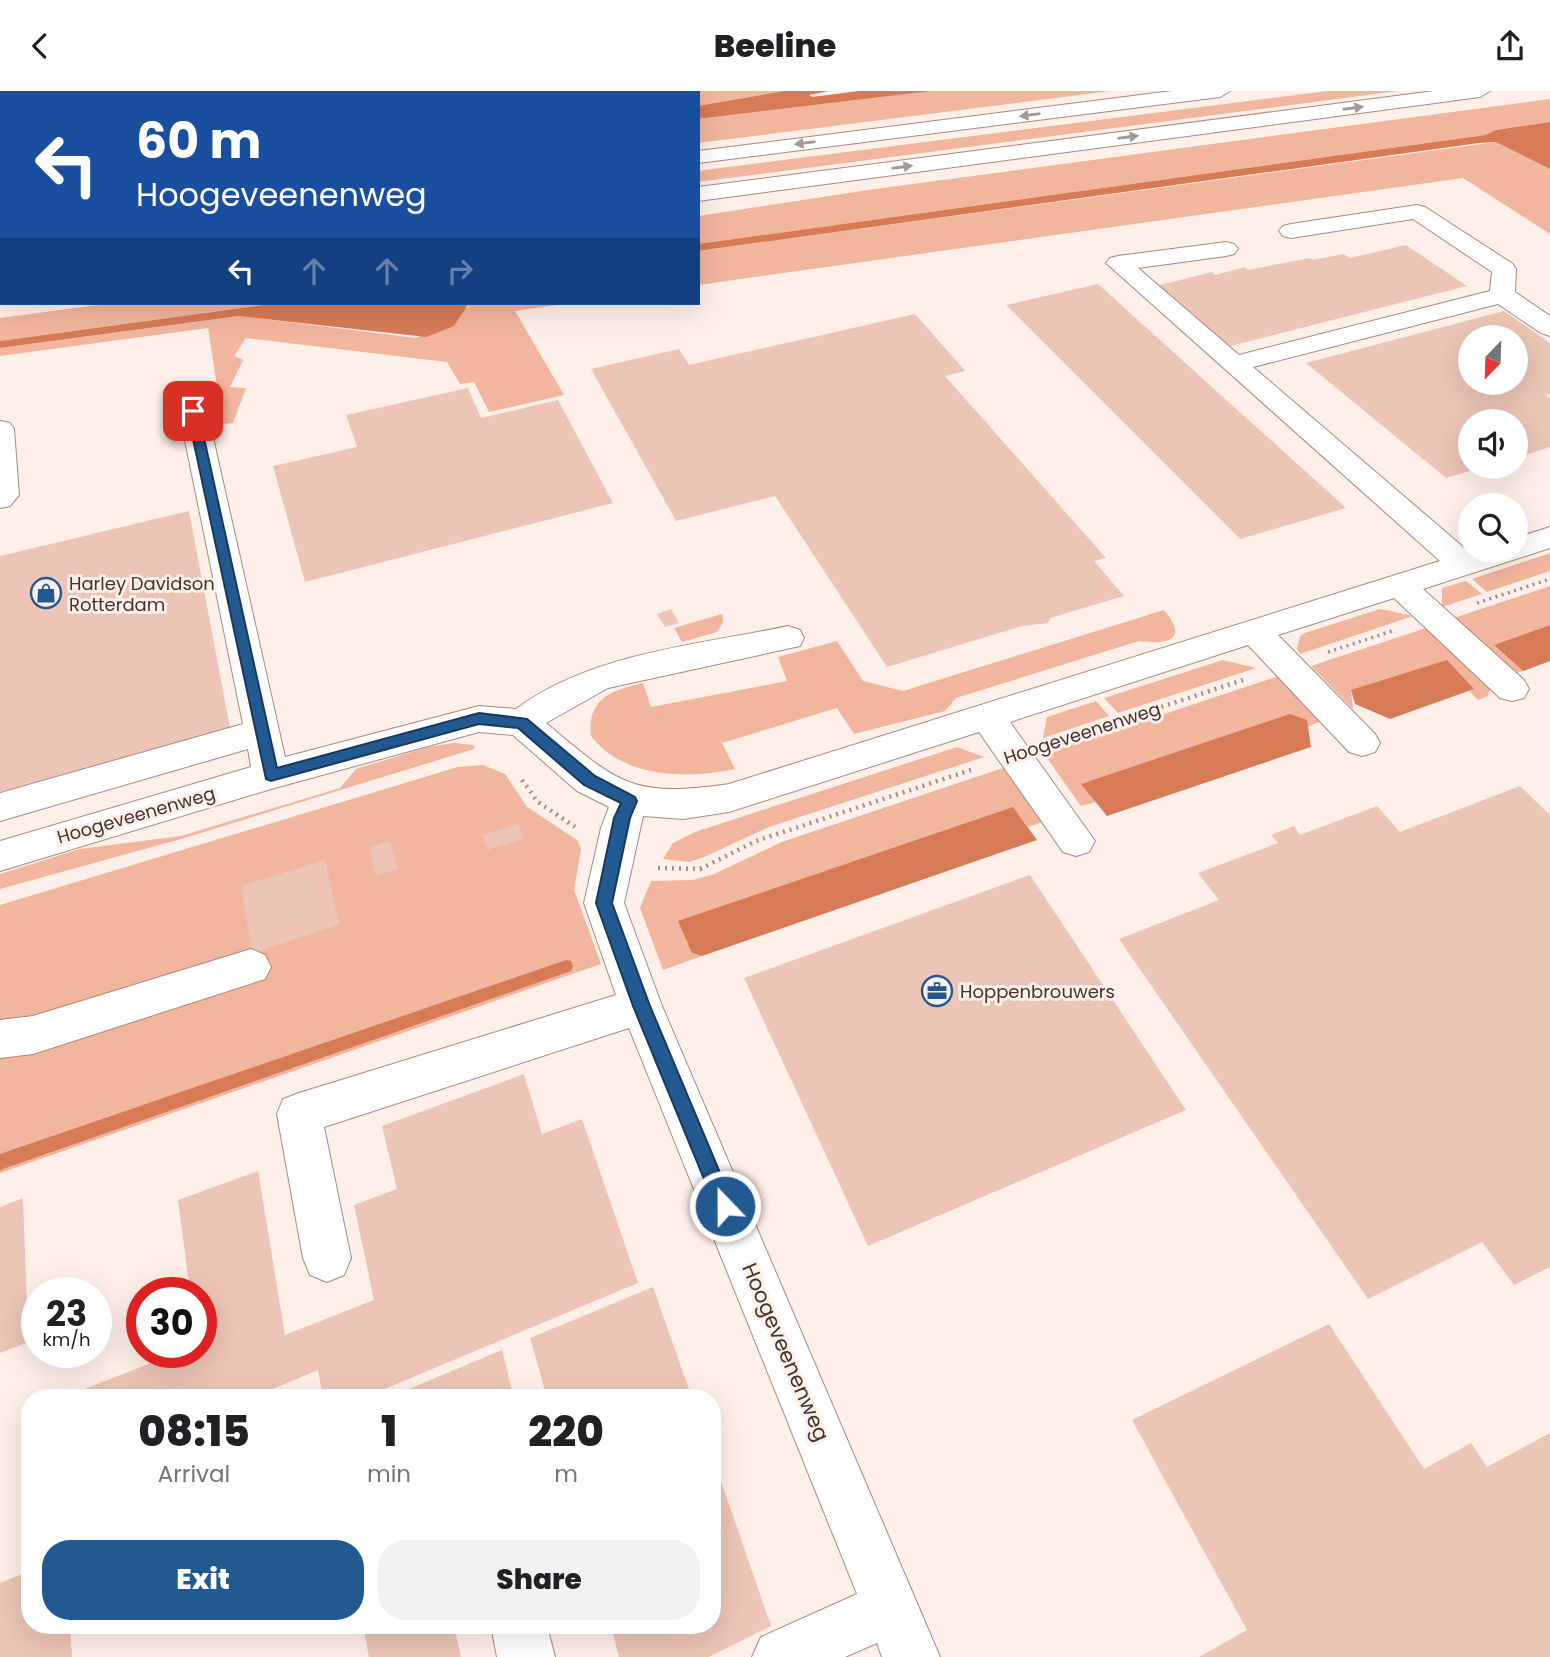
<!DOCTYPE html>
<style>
:root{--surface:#fff;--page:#f2f2f2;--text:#202124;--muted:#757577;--accent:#235991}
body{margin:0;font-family:Poppins,sans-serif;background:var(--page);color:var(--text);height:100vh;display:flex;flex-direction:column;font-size:26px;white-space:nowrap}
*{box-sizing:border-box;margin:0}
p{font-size:23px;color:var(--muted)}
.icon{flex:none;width:38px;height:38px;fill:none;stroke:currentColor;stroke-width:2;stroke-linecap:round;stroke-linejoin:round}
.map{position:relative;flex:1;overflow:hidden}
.side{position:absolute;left:21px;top:1298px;width:700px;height:245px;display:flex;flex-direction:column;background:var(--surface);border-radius:28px;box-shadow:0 7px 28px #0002}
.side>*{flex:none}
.hud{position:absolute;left:0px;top:0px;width:700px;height:214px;box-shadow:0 7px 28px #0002;background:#1a4fa0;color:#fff;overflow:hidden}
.needle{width:46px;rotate:203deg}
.tools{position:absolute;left:1458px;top:234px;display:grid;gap:14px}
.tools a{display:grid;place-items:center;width:70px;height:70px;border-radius:50%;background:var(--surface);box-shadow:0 7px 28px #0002;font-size:35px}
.speed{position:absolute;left:21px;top:1186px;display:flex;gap:14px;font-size:35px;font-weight:700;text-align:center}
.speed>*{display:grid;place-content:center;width:91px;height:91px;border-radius:50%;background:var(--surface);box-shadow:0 7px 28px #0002;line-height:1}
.speed small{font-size:18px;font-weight:400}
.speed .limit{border:10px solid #d22;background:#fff;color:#111}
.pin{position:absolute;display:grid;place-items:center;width:60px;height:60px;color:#fff;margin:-30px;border-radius:14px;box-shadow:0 4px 10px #0006}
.me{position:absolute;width:77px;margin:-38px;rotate:338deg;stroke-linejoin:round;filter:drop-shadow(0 0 5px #0008)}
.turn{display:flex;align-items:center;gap:24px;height:147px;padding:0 21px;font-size:32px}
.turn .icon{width:91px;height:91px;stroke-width:2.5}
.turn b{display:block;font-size:49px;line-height:60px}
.lanes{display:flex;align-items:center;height:66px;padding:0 21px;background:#0003;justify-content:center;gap:35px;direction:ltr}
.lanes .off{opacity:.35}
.eta{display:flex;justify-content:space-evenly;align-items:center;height:119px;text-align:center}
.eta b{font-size:42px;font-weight:800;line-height:49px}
.action{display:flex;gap:14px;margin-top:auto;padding:14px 21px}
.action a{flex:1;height:80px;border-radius:28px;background:var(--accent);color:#fff;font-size:28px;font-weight:800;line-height:80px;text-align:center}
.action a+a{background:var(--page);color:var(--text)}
header{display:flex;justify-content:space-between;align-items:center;height:91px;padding:0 21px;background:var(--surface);font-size:32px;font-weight:800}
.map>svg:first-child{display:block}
</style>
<header><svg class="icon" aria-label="back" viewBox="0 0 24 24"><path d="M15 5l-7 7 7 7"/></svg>Beeline<svg class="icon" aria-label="share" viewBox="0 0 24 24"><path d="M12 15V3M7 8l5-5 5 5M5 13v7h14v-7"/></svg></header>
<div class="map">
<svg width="1550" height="1566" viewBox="0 0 1550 1566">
<rect width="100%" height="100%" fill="#ffefe9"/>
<path fill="#f2b59e" d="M633,0H784L698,15V2H625Z
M932,0H1111L698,52V28Z
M1328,0H1398L698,91V80Z
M1550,8V31L1496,39L1485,44L698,153V125L875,98Z
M1496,51L1550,78V143L1463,87L698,194V160Z
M113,212H278L0,250V227Z
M469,212H571L515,220L564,304L489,321L474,291L460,293L447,271L246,247L234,265L243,269L230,296L246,297L233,332L223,333L208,237L0,265V257L239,225L416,247L468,216Z
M1550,462V480L1487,501L1472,488Z
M1466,490L1482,503L1442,516V497Z
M1550,495V534L1494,554L1523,580L1514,583L1454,527Z
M1380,518L1413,525L1300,563L1297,558L1300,545L1305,542Z
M1164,519C1189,549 1168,554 1139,550L956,607L945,620L854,643L837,617L722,652L735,678C688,688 624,688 591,645C587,608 611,599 643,592L651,616L787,590L778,566L837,550L863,590L903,600Z
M722,523L723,531L717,541L682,551L674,537Z
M1426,537L1490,598L1488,605L1478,609L1469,600L1473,599L1351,600L1353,618L1311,575Z
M1223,569L1256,577L1118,622L1104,607Z
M1279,585L1321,630L1308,636L1082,692L1096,711L1081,715L1044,663Z
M1096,610L1109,625L1043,647L1047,626Z
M454,652L474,654V658L181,748L0,798V783L80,758L181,745L340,697L356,678L428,656Z
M957,656L984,666L769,736L704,766L689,771L663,768L673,752L695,741Z
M483,674L505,683L527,716L577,749L581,758L574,799L601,873L0,1082V814L458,676Z
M1006,676L1043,731L1028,736L1013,717L691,862L702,865L663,879L640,817L651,790L693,789L714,783L782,751Z"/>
<path fill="#d77b57" d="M784,0H829L809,4L812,6L859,0H932L698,28V15Z
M1550,31V78L1496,51L1479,52L698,160V153L1485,44L1496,39Z
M278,212H469L454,235L426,246L239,225L0,257V250Z
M1550,534V570L1523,580L1494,554Z
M1447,569L1474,598L1390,628L1355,613L1351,599Z
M1290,623L1307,629L1311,656L1107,725L1081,693Z
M1013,716L1037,749L702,865L692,862L678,830Z"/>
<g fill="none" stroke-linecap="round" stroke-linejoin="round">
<path fill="#d77b57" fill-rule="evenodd" d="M566,869L571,870L573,875L571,880L0,1079V1063Z"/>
</g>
<path fill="#ecc5b6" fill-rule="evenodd" d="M1406,154L1467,195L1227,256L1156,195L1212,181L1215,184L1245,176L1248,179L1310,167L1313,169L1343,163L1350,167Z
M1098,193L1346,417L1240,448L1006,214Z
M1504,220L1550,252V303L1545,304L1550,307V356L1516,367V331H1470V376L1480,377L1446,387L1306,272ZM1470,247H1516V292H1470Z
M915,223L965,280L945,285L1106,467L1094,470L1124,505L1050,527L1048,532L1022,535L887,576L775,405L676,430L591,278L679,258L689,274Z
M468,297L481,327L558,309L613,412L305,491L273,375L357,356L346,324Z
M189,420L230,637L0,701V465Z
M671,518L679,532L665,536L657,523Z
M1520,695L1550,724V1176L1514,1194L1482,1151L1368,1208L1119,848L1219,809L1198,782L1278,752L1271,744L1294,735L1300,744L1377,715L1400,741Z
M518,733L523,748L488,759L483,744Z
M390,750L398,778L376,785L369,756Z
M325,769L339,834L252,862L241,795Z
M1030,784L1186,1019L868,1155L744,887Z
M524,983L542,1043L582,1028L638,1192L363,1307H323L318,1279L251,1307H61L177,1262H201V1202H190L178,1109L258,1080L285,1244L374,1209L354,1114L397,1098L382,1035Z
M23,1107L27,1216L37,1213V1248L0,1262V1116Z
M653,1196L692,1307H547L530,1247Z
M1329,1233L1424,1378L1471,1352L1487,1376L1550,1342V1566H1199L1247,1539L1132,1329Z
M502,1259L514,1307H386L404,1300Z
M713,1367L771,1535L709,1566H619L611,1535H712Z
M30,1480V1535H70L72,1566H0V1492Z
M363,1535H454L461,1566H369Z"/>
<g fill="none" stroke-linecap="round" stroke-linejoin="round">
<g stroke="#ad897b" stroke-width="2">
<path id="minor" d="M41,0H61L40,2Z
M127,0H159L126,2Z
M346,0H366V2H346Z
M383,0H403V2H383Z
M0,9H2V21H0Z
M1417,114L1425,116L1513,173L1516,178L1515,201L1550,225V245L1541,242L1498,213L1253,276L1469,461L1516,460V447L1550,436V457L1423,498L1524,589L1529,598L1524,607L1512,610L1500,607L1394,507L1278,544L1375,643L1380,652L1375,661L1362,665L1349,661L1248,554L1010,631L1095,750L1089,761L1076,765L1063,761L979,641L729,721L683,728L643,725L624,812L662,915L940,1566H882L877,1552L845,1566H752L761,1546L857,1503L629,937L324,1036L351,1167L344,1184L327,1191L310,1184L303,1167L277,1023L283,1008L299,1002L616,904L584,812L601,737L609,716L577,700L513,644L479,641L271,698L0,780V750L251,676L248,658L0,730V702L243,633L179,320L183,314H203L207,320L285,666L479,615L516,618C591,562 698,554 788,535L800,539L804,547L800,555L608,597L546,632C619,693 631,707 729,693L1440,470L1106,172L1110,167L1118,165L1226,151L1234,153L1238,158L1234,163L1226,165L1138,177L1239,264L1490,200L1492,181L1413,128L1291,147L1283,145L1279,140L1283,135L1291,133Z
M0,330L10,332L14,338L19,404L10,415L0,417Z
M251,858L265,864L271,876L265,888L33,963L0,967V929L33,925Z
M491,1535H547L555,1566H497Z"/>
</g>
<g stroke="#ad897b" stroke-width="2">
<path id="major" d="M407,0H436L406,2Z
M469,0H496L468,2Z
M0,68H2V80H0Z"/>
</g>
<g stroke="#ad897b" stroke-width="2">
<path id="highway" d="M1172,0H1230L1220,6L698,72V60Z
M1434,0H1490L1480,6L698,110V96Z
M0,147H2V161H0Z
M0,187H2V201H0Z"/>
</g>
<path stroke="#a1918b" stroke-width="2.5" stroke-dasharray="1 3.5" stroke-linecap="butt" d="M617,2L625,0"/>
<path stroke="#a1918b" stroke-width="3.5" stroke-dasharray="2 4.5" stroke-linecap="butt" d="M1477,512L1550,488
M1328,561L1392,540"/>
<path stroke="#a1918b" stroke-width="4.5" stroke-dasharray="2 5" stroke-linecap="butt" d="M1055,651L1246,588
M522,689L538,711L575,736
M658,777L700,778L756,750L974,678"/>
<use href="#minor" fill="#fff" fill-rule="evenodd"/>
<use href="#major" fill="#fff" fill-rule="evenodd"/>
<use href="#highway" fill="#fff" fill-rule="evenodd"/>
</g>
<defs><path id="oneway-solid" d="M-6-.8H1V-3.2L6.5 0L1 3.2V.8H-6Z" transform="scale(1.75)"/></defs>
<g fill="#a19a96">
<use href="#oneway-solid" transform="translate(1353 17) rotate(-8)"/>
<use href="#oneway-solid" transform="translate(1030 24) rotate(173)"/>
<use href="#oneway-solid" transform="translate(1128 46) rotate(-8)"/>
<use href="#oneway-solid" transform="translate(805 52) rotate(173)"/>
<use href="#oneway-solid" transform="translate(902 76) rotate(-8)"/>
</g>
<path fill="#235991" stroke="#173a5e" stroke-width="2" d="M193,317L198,320L277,677L479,622L527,628L595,685L635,706L637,710L630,727L612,812L650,915L734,1115L732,1122L725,1125L718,1122L633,915L596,812L614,727L621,712L584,694L518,637L479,633L271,690L266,688L187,320Z"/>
<defs>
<g id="shop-ring" transform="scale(1.575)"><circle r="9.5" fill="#ffefe9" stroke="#235991" stroke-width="1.5"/><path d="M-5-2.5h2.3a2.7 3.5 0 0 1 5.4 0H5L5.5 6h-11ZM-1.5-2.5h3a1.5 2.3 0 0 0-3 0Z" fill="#235991"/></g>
<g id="office-ring" transform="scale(1.575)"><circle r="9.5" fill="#ffefe9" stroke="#235991" stroke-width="1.5"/><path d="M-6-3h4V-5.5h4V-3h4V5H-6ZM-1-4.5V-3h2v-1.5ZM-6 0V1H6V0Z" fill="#235991"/></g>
</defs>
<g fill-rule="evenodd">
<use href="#shop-ring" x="46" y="502"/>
<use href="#office-ring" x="937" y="900"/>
</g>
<g text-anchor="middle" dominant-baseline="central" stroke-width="6" stroke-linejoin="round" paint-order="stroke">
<g font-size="18" fill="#43342e" stroke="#ffefe9" text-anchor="start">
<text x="69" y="492">Harley Davidson<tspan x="69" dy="21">Rotterdam</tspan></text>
<text x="960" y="900">Hoppenbrouwers</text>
</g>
<g font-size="18" fill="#43342e" stroke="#ffefe9">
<text transform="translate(1082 642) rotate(-18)">Hoogeveenenweg</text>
<text transform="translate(136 724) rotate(-16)">Hoogeveenenweg</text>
</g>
<g font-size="21" fill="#43342e" stroke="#ffefe9">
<text transform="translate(786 1261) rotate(67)">Hoogeveenenweg</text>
</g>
</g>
</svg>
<div class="tools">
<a><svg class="needle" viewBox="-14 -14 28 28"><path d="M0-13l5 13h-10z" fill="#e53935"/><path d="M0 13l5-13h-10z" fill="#757577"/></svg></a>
<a><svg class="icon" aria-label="sound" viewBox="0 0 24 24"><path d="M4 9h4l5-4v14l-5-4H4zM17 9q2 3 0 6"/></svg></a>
<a><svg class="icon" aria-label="search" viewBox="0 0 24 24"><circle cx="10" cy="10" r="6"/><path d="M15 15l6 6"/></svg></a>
</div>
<div class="speed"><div>23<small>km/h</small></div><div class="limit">30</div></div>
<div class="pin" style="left:193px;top:320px;background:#d93025"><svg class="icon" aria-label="arrive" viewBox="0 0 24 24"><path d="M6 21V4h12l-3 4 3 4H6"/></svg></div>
<svg class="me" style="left:725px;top:1115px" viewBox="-20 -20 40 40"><circle r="17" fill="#235991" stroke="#fff" stroke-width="3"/><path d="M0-11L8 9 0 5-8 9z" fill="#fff"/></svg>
<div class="hud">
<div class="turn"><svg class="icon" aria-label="left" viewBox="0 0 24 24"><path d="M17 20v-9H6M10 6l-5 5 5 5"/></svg><div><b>60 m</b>Hoogeveenenweg</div></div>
<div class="lanes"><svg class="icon" aria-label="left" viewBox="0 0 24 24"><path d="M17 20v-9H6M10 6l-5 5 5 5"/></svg><svg class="icon off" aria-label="ahead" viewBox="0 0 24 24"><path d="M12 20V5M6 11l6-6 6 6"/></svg><svg class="icon off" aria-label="ahead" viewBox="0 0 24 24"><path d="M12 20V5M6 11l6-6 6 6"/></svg><svg class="icon off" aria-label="right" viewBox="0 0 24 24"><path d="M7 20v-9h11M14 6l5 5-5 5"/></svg></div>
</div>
<section class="side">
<div class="eta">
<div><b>08:15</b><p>Arrival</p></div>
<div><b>1</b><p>min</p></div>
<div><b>220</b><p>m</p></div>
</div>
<div class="action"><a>Exit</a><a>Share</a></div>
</section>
</div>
